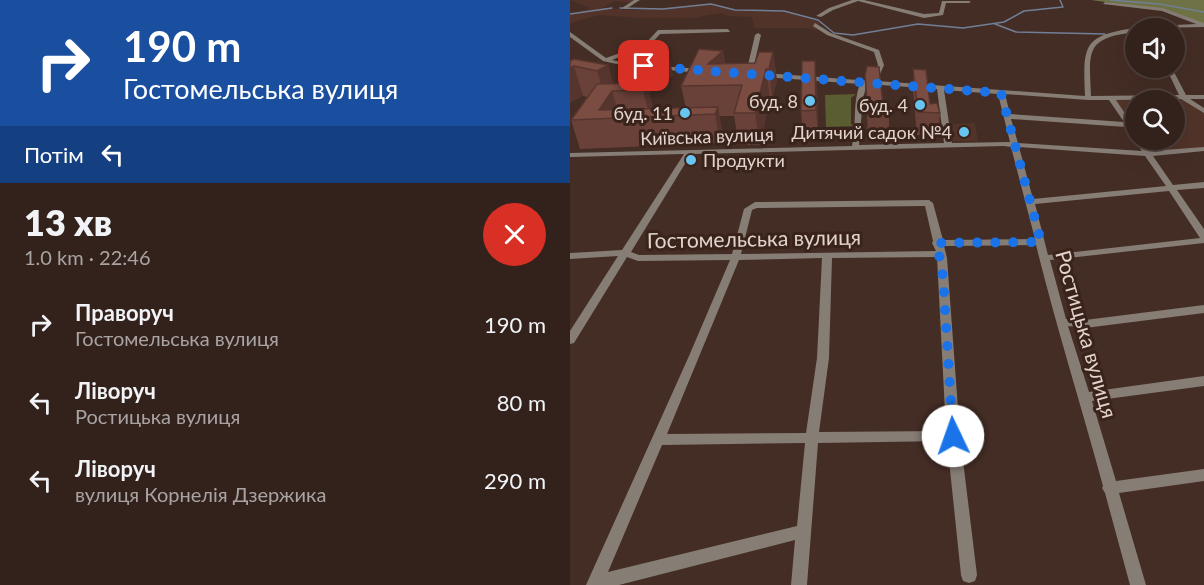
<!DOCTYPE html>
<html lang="uk">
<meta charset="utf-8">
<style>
:root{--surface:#33221c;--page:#3e2f29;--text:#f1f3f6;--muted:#a9a4a3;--line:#4e3f3b}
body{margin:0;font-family:Lato,sans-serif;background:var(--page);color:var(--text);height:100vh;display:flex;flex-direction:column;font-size:22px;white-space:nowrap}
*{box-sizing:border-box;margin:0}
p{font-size:20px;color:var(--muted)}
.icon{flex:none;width:33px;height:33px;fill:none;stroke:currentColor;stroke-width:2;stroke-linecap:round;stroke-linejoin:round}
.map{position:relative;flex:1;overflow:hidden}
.side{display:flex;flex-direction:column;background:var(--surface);width:570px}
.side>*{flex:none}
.banner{background:#1a4fa0;color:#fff;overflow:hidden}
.fabs{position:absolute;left:555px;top:18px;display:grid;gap:12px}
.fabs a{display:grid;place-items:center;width:60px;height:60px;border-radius:50%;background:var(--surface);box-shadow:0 6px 24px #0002,0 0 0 2px var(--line);font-size:30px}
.pin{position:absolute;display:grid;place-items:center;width:51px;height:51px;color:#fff;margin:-26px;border-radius:12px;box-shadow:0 3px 9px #0006}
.me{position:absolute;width:66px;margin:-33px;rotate:357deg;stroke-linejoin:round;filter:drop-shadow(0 0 4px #0008)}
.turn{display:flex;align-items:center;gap:21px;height:126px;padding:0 24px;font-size:27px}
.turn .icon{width:78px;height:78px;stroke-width:2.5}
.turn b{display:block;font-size:42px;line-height:51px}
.then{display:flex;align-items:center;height:57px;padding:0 24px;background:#0003;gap:12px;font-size:22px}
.round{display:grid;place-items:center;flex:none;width:63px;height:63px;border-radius:32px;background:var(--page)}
.headline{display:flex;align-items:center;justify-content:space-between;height:102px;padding:0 24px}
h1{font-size:36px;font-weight:800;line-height:45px}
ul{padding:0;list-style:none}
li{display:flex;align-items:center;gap:18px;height:78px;padding:0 24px}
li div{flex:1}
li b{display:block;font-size:22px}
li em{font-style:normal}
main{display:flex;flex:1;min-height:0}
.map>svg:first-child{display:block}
</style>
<main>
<section class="side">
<div class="banner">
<div class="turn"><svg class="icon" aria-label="right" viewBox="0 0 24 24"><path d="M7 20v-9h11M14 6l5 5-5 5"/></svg><div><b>190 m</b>Гостомельська вулиця</div></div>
<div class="then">Потім<svg class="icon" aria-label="left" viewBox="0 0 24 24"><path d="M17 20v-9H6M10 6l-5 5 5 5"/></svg></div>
</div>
<div class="headline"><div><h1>13 хв</h1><p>1.0 km · 22:46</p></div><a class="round" style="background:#d93025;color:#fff"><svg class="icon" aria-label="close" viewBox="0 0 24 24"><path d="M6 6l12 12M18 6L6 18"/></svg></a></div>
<ul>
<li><svg class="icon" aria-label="right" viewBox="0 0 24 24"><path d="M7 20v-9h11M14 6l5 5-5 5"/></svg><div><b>Праворуч</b><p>Гостомельська вулиця</p></div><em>190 m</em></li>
<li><svg class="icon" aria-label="left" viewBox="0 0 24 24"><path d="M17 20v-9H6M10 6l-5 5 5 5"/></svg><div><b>Ліворуч</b><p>Ростицька вулиця</p></div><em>80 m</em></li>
<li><svg class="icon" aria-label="left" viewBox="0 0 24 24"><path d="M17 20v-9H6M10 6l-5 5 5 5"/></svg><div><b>Ліворуч</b><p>вулиця Корнелія Дзержика</p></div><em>290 m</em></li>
</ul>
</section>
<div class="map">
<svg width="634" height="585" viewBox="0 0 634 585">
<rect width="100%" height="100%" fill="#442d25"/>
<path fill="#513329" d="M66,0L59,3L45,1L32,8L66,10L139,4L165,11H213L248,21L250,24L244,25L252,31L237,28H184L182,17L159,16L151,13L122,18H70L30,15L0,23V14L21,8L0,0Z
M541,98H614L634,111V148L579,154L569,140H604V100H566L565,134Z
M405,123L408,141H383L379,124Z"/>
<path fill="#5a5c31" d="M286,94L281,98V124L285,126L256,127L255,95Z"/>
<path fill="#6f7244" d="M521,0H634V25L593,10Z"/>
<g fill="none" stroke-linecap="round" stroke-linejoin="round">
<path stroke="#717f96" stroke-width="1.5" d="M540,0L589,4L634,12
M50,8L93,9L141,4L165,10L214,11L248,20L264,33L283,35L348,24L393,28L434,22L454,11L493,7L490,0
M0,14L42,8
M425,24L446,32L535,34"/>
<path fill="#867d75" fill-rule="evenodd" d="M64,0H70L56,9L52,8Z
M282,0H294L354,14L369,13L372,1H399L401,2L399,3H376L373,15L354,18L288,1L263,10L251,17L246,16L259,8Z
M535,2L593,8L634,23V27L582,28L584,26L626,24L592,11L533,4Z
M245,23L261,33L309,50L314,65L307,81L515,96C513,46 512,35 566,28V32C515,38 519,50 521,96L609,95L598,72L601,70L604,72L616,95H634V99H620L634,108V113L611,99L546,100L566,130V138H563L556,127L441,119L448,143L572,151L564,140L566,138L571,140L580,151L634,147V151L583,156L603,185L634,182V188L607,190L634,229V243L480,260L496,319L515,320L634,305V313L515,328L498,326L519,392L634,376V386L522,401L546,481L634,469V481L549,493L576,585H560L535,493L532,488L533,486C511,405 486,326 466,245L374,246L377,258L390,436L407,575L405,581L399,583L393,581L391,575L377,441L248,443L237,585H221L225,540L49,585H16L119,356L160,260L68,261L57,257L4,343L0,344V331L48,256L0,259V253L52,250L114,154L0,157V153L282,146C287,125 282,104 290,84L194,77L191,75L194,73L301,81L308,65L304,52L257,35L243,26ZM297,84L367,89L374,143L289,145L293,98ZM374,90L428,94L440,142L382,143ZM435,94L518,100H539L554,122L440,114ZM434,146L441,147L465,239L373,240L363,203L359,200L185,202L174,209L162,254L69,255L61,252L121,154ZM449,147L575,156L596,186L463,199ZM599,191L630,238L478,255L465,204ZM355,206L363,241L362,243L366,251L171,254L182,210L187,208ZM367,257L376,431L249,432L259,358L262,258ZM252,258L247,358L236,433L97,434L169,260ZM235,443L227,526L38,572L92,445Z
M158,29L160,32L90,34L79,46L42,60L67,65L68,66L65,68L33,61L0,37V32L36,58L75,44L88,30Z
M188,33L191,35L184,65L176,75H172L171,74L178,65L185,35Z
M89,66L131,69L134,71L131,73L87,69V67Z"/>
</g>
<path fill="#6a4139" d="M84,44L103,75L79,93L83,109L116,108L111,86L153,51L155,64L185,63L203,52L207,81L202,98H200L190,145H169L164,116H149L153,135L150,143L10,149L1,120L17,97L13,96L0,61L38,65L43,84H58L53,65Z
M343,69L360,104L370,113L368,136L347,135L343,91Z
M295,75L319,114V137L298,138Z
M247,87L248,138L233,139L231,111Z"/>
<path fill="#56352e" d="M97,46L103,75L79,93L83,110L80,118L67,66Z
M153,51L157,80L138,64Z
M203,52L207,81L202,98L199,69Z
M245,61L247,87L248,138L246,110Z
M38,65L45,91H42L50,118L29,110L36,100L27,71Z
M4,66L13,96L0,103V68Z
M196,69L200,98L190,145L185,113Z
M148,107L153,135L150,143L145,114Z"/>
<path fill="#7b4c42" stroke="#56352e" stroke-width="1.5" d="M84,44L97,46L67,66L53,65Z
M129,49L153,51L138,64L185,63L189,52H203L199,69H196L185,113H164L172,85L111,86Z
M4,59L38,65L27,71L4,66L0,68V61Z
M232,61H245L246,110L231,111Z
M297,66L309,67L313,105H317L319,114L298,115L295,75Z
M343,69L356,70L360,104L367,103L370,113L348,112Z
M77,83L73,90L42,91L29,110L148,107L145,114L1,120L27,84Z"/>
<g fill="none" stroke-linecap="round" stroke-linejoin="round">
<path stroke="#1a73e8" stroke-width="10" stroke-dasharray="0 18" d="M74,66L431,93L471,242L367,243L373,277L383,436"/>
</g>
<g fill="#68c4f0" stroke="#39231b" stroke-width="2">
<circle cx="240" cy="101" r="6"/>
<circle cx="350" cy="105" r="6"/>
<circle cx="115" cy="113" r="6"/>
<circle cx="394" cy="132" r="6"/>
<circle cx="121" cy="160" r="6"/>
</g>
<g text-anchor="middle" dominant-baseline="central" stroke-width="6" stroke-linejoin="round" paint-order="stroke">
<g font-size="18" fill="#e2d3cd" stroke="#39231b" text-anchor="end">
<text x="228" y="101">буд. 8</text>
<text x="338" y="105">буд. 4</text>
<text x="103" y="113">буд. 11</text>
<text x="382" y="132">Дитячий садок №4</text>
<text x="133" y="160" text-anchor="start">Продукти</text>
</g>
<g font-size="18" fill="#e2d3cd" stroke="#39231b">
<text transform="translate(137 136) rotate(-2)">Київська вулиця</text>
</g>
<g font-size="21" fill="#e2d3cd" stroke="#39231b">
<text transform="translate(184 238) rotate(-1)">Гостомельська вулиця</text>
<text transform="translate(517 334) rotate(74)">Ростицька вулиця</text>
</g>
</g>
</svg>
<div class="fabs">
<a><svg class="icon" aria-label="sound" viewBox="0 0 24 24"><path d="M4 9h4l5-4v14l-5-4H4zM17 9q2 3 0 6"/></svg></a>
<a><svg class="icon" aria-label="search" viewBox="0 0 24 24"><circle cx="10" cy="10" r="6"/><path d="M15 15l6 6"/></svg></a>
</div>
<div class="pin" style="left:74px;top:66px;background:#d93025"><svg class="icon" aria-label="arrive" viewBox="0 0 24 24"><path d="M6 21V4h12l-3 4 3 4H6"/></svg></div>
<svg class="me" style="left:383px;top:436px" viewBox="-20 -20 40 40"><circle r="19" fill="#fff"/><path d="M0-13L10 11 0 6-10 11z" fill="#1a73e8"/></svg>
</div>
</main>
